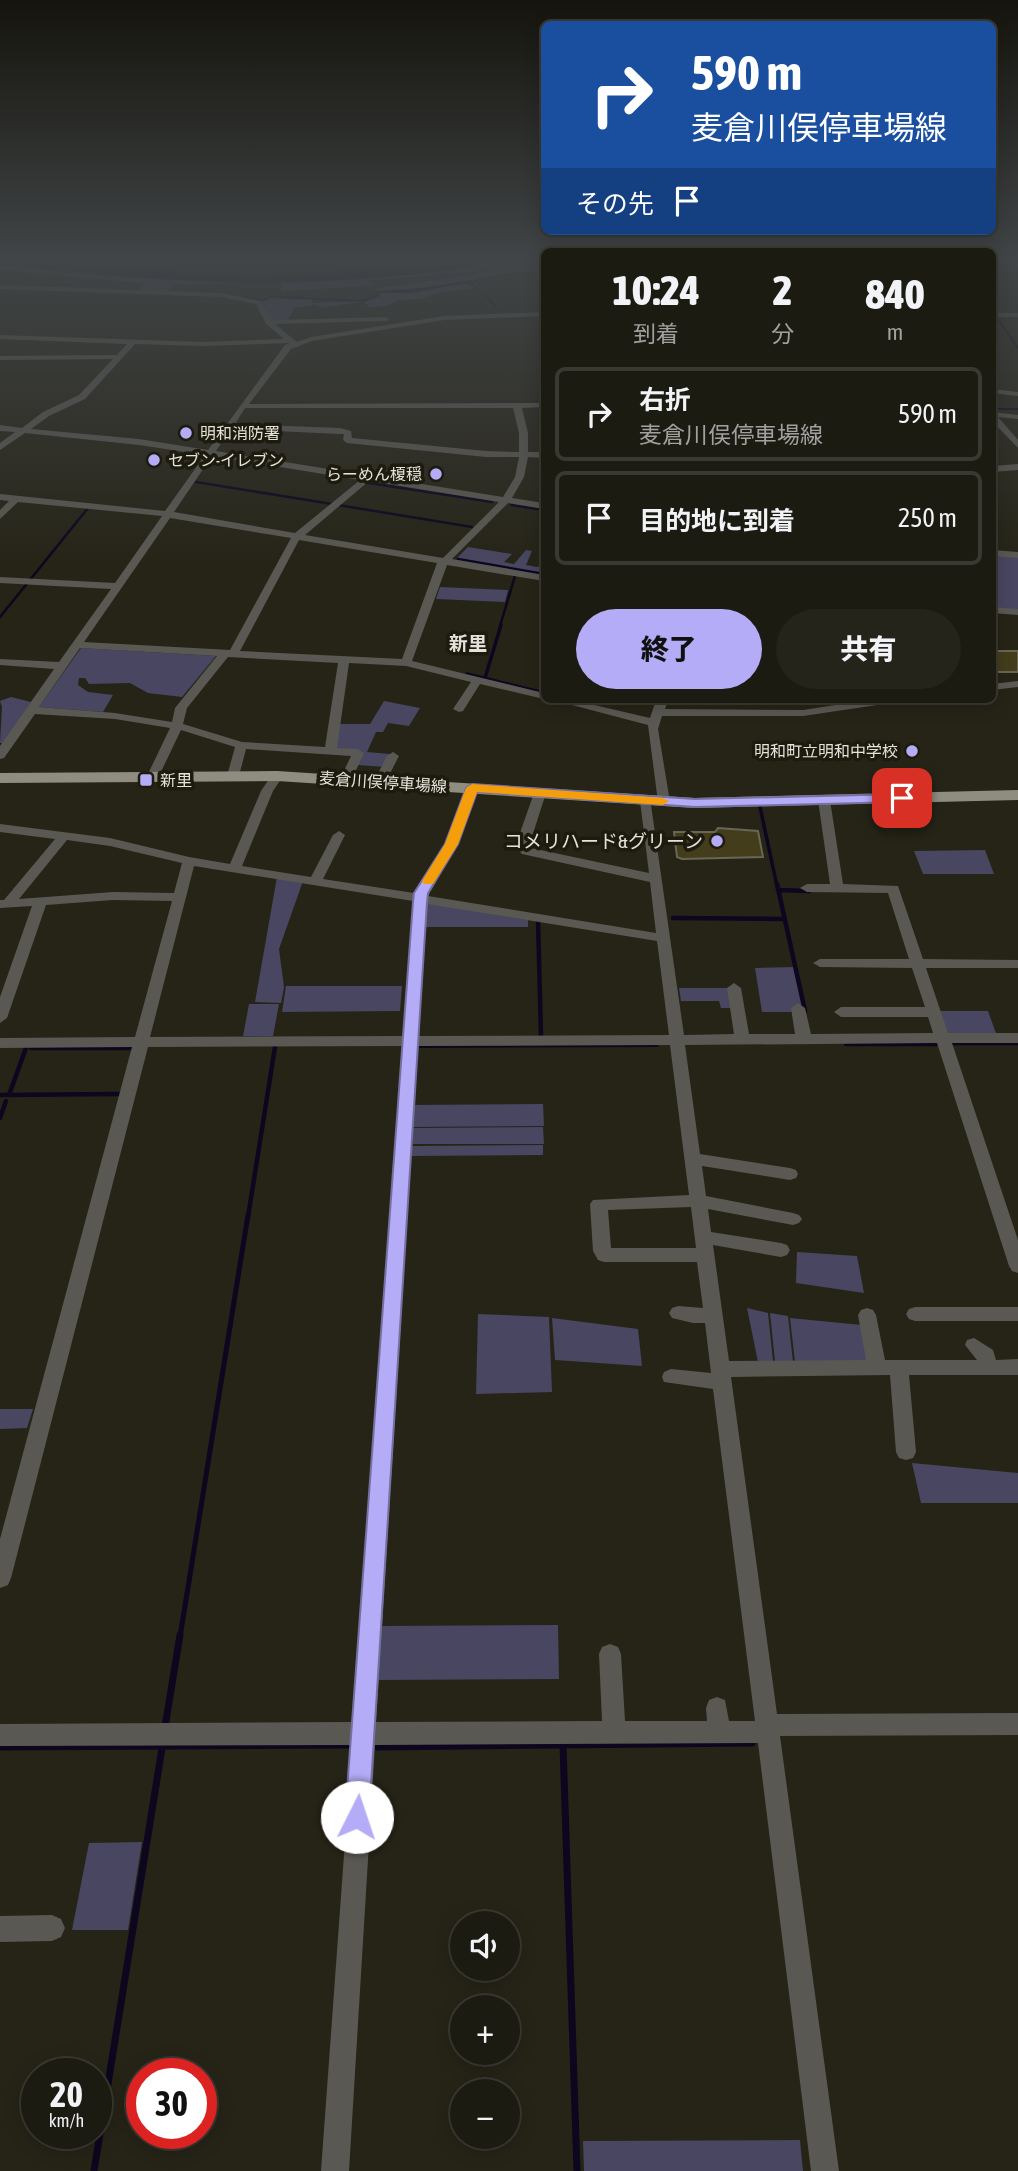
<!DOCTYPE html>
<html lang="ja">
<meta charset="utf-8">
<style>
:root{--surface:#1c1b11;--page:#25241a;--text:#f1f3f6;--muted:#a0a19f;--line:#3a3931;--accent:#b5acf8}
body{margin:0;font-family:"Asap Condensed","Noto Sans JP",sans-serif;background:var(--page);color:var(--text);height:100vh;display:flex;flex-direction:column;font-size:26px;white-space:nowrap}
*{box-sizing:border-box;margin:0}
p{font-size:23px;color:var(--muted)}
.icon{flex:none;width:38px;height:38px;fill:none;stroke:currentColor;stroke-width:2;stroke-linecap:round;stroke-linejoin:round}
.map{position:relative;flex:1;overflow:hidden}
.side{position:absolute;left:541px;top:248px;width:455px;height:455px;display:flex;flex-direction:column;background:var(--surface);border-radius:10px;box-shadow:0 4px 18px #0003,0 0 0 2px var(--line)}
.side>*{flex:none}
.hud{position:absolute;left:541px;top:21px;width:455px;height:214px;border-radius:10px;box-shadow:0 4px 18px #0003,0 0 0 2px var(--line);background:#1a4fa0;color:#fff;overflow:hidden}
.controls{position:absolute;left:450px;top:1911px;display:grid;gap:14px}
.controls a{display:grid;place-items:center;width:70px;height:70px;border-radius:50%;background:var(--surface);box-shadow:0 4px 18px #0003,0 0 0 2px var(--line);font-size:35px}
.speed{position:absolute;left:21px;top:2058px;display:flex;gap:14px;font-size:35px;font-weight:700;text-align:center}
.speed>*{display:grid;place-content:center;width:91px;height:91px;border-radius:50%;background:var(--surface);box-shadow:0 4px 18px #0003,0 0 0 2px var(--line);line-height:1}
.speed small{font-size:18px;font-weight:400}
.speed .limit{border:10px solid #d22;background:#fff;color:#111}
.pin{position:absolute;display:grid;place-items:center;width:60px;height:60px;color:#fff;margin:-30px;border-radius:14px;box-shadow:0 4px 10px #0006}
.me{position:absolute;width:77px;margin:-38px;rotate:4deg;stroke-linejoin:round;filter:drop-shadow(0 0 5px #0008)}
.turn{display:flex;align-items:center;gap:24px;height:147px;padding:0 35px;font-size:32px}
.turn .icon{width:91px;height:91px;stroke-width:2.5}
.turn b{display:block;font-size:49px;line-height:60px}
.then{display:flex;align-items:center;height:66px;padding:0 35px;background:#0003;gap:14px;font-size:26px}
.eta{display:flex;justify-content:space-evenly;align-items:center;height:119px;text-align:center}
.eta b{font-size:42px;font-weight:800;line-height:49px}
.action{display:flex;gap:14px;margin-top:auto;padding:14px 35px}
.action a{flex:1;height:80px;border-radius:42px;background:var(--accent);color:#111;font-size:28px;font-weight:800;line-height:80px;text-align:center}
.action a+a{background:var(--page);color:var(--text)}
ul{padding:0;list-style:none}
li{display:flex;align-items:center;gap:21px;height:94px;margin:0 14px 10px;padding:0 21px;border:4px solid var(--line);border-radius:10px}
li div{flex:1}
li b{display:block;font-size:26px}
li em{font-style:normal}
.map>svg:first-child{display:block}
</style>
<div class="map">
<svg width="1018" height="2171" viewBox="0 0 1018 2171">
<rect width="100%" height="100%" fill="#262417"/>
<path fill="#484660" d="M508,261H516L503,263L510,267C496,269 485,267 472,269L477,272L369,280L367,282L379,285L282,291L280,289L284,284L278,283L174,284L168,291L139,290L146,283L47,275L0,268V265L6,266C172,285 342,291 508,261Z
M544,263V271L537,266L540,271C483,275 426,292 369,290Z
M467,283L476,288L441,292L420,299L398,300L386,306L369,307L364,302C347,302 327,311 312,304L311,306L295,307L288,320L272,321L262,301L272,298L311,299L312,303L364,301L379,296L377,293H410Z
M468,547L512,554L504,562L514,564L526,550L532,551L526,565L537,567L544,565V575L458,560V557Z
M992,555L1018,557V610L992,608Z
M440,587L508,590L505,602L436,599Z
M81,648L216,656L182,697L148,693L130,683L89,684L85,678H79L78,685L88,692L113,695L103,712L39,707Z
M11,697L31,702L3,743H0L2,707L0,701Z
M384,701L420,708L409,726L388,723L383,732H376L367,752L390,754L385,767L357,765L363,752L336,748L339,724H370Z
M985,850L994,874H923L914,851Z
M277,877L303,881L279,949L284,987L281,1003L255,1002Z
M427,903L528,920V927H423Z
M795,967L804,1012H762L755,968Z
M286,986H402L400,1011L282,1012Z
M679,988H728L731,1008H721L719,1001H681Z
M249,1004H279L273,1036H243Z
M937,1011H988L997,1036L949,1035Z
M543,1104L544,1126L411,1127L412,1105Z
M543,1127L544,1144H413V1128Z
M543,1145V1155L411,1156L412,1146Z
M797,1252L857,1256L864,1293L796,1283Z
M747,1308L768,1313L773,1361L758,1362Z
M770,1313L788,1316L793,1362L775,1361Z
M478,1314L549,1317L552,1392L476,1394Z
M552,1318L638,1329L642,1366L555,1360Z
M790,1318L862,1325L870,1362H795Z
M0,1409H33L27,1428L0,1429Z
M912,1463L1018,1473V1503H921Z
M558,1625L559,1679L377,1680L381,1626Z
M142,1842L128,1930H72L89,1843Z
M800,2140L803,2171H584L583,2141Z"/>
<path fill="#0c061f" d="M0,261L257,277L507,261C421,276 328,284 240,283C160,282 80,269 0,265Z
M536,266L544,273L507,275L469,282C482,290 493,298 499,313L482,292L466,283L411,293L371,292L425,288L517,272L541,271Z
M417,1045H658L659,1047L417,1048Z"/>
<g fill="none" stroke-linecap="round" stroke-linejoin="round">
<path stroke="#0c061f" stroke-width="2" d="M244,297L264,300L271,297L364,301L379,295L376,292
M996,317L1018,348
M992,409H1018"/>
<path stroke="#0c061f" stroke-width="2.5" d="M196,482L332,504
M369,483L492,502
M338,505L472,527
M511,505L544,510
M458,559L544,574
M0,617L88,508
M500,626L515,576"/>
<path stroke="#0c061f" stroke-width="3.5" d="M467,674L544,693
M485,678L501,625
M760,807L777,886"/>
<path stroke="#0c061f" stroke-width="4.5" d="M777,884L805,1011
M778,890L809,891
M673,918L784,919
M538,920L541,1036
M953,1043H1018
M846,1044H936
M31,1048H131
M0,1095L118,1094
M9,1095L26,1048
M0,1118L6,1101
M248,1217L275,1047"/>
<path stroke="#0c061f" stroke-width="5" d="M180,1637L248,1215"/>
<path stroke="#0c061f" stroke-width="7" d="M165,1727L180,1635
M563,1745L577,2171
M0,1747L349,1745
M377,1747L752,1743
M94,2171L163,1742"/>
</g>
<path fill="#433d1b" stroke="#686656" stroke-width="2" d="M992,651H1018V672H992Z
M718,828L758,831L763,857L682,859L677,857L674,832H715Z"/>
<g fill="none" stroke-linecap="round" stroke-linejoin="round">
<path fill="#5a5852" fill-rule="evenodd" d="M1011,261H1017L1018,267Z
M0,285L221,293L261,301L272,320L386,317L390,319L386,321L275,324L297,342L311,337L444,316L544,312V316L444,320L312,341L291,349L249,404L544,403V407L522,408L528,433V452H544V458L528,457L524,477L512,498L544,503V509L508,503L452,559L544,575V581L447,565L412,661L544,693V699L480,684L463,711L459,712L453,709L471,682L406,666L349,663L337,748L358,749L364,753L352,779L346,783L340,779L351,756L246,749L239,776L233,780L229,779L227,776L235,747L181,730L159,776L153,780L147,776L170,728L115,719L35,714L4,758L0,759V746L54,669L0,665V659L59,662L111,589L0,583V577L115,583L162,516L18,502L0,519V510L9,501L0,500V494L165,511L205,455L139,445L25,433L0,450V443L15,432L0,431V425L22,428L43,412L79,395L113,359L0,360V356L117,355L127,344L0,339V335L203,342L284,339L266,324L256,304L221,297L0,289ZM290,343L285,345L208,450L139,439L31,429L49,416L85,399L135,344L203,346ZM245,408H513L519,433V452L486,451L352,438L351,431L340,428L235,424ZM231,429L340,434H344L343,440L347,443L486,457H519L515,477L503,497L216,451ZM212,456L360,480L295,533L174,512ZM369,481L499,502L443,558L305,535ZM170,518L291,538L230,650L84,642ZM299,540L437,563L402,659L240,651ZM80,648L217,656L175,708L172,722L115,713L39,707ZM228,657L338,663L325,747L242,742L183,724L187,708Z
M992,313H1018V317H992Z
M992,389L1018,392V396L992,393Z
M992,412L1018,415V419L998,417L1018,440V448L992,421Z
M1018,464V470L992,472V466Z
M992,550L1018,552V558L992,556Z
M992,607L1018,609V615L992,613Z
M1018,681V687L992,690V684Z
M553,700H573L650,718L656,700H668L665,709L803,710L868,700H897L891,703L803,716H662L658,729L670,802L664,806L658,802L648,725Z
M393,752L399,756L386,781L380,785L376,784L374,781L387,756Z
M277,772L283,776L273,791L242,866L311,877L333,835L339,831L345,835L323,879L414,893L444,844L466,788L472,784L478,788L458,844L428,896L656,933L650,882L522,854L515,847L534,793L540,789L546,793L529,846L531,848L649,873L640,801L642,798H650L684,1035L734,1034L727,988L734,983L741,988L749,1034H795L791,1008L798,1003L805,1008L811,1034L933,1033L928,1017H841L834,1012L841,1007H925L912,968L820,967L813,963L820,959H909L888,893L807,892L800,888L807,884H830L818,800L824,796L830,800L843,884L898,886L923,959L1018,960V968H926L948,1033H1018V1043H952L1018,1240V1273L1012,1271L1009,1266L937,1043L685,1045L700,1154L790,1168L796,1170L798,1174L796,1178L790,1180L702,1166L706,1196L793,1213L799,1215L802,1219L799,1223L793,1225L708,1209L711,1232L781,1243L787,1245L790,1250L787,1255L781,1257L713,1245L729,1361L866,1360L858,1315L861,1310L867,1308L873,1310L876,1315L885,1360H977L965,1345L967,1340L974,1338L993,1350L996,1360L1018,1359V1375H909L916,1452L913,1458L906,1460L899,1458L896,1452L890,1375L731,1377L777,1714L1018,1713V1735L780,1736L839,2171H811L758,1743L375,1745L349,2171H321L352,1745L0,1746V1724L354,1722L403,1046L148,1047L11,1578L8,1585L0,1588V1539L132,1047L0,1048V1038L135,1037L172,901L113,900L46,905L7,1018L0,1023V997L32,906L0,908V900H4L55,839L0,832V824L110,838L189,857L230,864L261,791L273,773ZM67,840L110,846L182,863L174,893L113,892L19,899ZM194,866L413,901L403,1036L150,1037ZM427,904L657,941L669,1035L419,1036ZM670,1045L689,1195L593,1200L590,1204L593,1251L598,1260L604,1262H697L703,1308L678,1306L672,1308L669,1313L672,1318L693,1323H705L711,1373L671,1369L664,1372L662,1377L664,1382L713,1389L755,1721H729L725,1700L717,1697L709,1700L706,1708L707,1721H625L621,1654L618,1647L610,1644L602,1647L599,1654L602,1721L376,1722L418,1046ZM691,1207L696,1248H611L608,1210Z
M915,1307H1018V1321H915L909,1319L906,1314L909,1309Z
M52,1915L61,1919L65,1928L61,1937L52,1941L0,1942V1916Z"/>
<path fill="#8f8d7f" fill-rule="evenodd" d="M277,771L695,798L1018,790V800L695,808L277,781L0,783V773Z"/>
</g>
<linearGradient id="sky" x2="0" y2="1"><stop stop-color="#15140d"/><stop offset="0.46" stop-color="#414547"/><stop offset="1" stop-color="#414547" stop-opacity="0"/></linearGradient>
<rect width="1018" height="564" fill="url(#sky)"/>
<path fill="#b5acf8" stroke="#7670a1" stroke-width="2" d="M472,784L695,799L902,794L908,798L902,802L695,807L477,792L458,844L428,893L427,902L369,1817L366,1825L357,1829L349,1825L345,1817L413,902L414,893L445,844L466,788Z"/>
<path fill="#f59e0b" d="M472,784L663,798L669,801L663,805L477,792L458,844L433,884H424L422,881L445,844L466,788Z"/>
<g fill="#b5acf8" stroke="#1d1b0e" stroke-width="2.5">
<circle cx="186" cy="433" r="7"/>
<circle cx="154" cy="460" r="7"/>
<circle cx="436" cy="474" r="7"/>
<circle cx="912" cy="751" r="7"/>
<rect x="139" y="773" width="14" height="14" rx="3.5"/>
<circle cx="717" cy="841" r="7"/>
</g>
<g text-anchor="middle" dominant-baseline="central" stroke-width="7" stroke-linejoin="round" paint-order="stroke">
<g font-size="16" fill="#e4e2da" stroke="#1d1b0e" text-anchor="start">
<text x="200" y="433">明和消防署</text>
<text x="168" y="460">セブン-イレブン</text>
<text x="422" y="474" text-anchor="end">らーめん榎穏</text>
<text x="898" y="751" text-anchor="end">明和町立明和中学校</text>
<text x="160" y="780">新里</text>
</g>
<g font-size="16" fill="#e4e2da" stroke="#1d1b0e">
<text transform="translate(383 782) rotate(4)">麦倉川俣停車場線</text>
</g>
<g font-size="19" font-weight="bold" fill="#e4e2da" stroke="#1d1b0e">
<text x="468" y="643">新里</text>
</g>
<g font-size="19" fill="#e4e2da" stroke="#1d1b0e" text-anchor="end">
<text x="703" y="841">コメリハード&amp;グリーン</text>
</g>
</g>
</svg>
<div class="controls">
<a><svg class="icon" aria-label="sound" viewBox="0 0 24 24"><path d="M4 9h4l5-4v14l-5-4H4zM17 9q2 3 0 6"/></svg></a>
<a>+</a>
<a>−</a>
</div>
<div class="speed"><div>20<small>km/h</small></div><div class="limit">30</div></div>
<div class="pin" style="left:902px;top:798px;background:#d93025"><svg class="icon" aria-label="arrive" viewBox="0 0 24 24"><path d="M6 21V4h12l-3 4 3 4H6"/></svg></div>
<svg class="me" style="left:357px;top:1817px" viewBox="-20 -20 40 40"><circle r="19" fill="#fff"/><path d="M0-13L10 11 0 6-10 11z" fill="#b5acf8"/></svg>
<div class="hud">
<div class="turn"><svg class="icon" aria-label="right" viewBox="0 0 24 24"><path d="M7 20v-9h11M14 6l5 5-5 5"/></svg><div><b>590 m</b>麦倉川俣停車場線</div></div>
<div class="then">その先<svg class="icon" aria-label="arrive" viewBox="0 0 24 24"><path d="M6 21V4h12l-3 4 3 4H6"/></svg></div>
</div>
<section class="side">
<div class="eta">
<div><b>10:24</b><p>到着</p></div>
<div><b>2</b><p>分</p></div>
<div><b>840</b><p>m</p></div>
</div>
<ul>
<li><svg class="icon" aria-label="right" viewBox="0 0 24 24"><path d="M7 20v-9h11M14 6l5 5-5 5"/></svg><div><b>右折</b><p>麦倉川俣停車場線</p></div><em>590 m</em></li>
<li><svg class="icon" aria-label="arrive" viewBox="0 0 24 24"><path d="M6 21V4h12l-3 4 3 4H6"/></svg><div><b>目的地に到着</b></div><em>250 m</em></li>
</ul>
<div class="action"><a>終了</a><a>共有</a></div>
</section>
</div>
